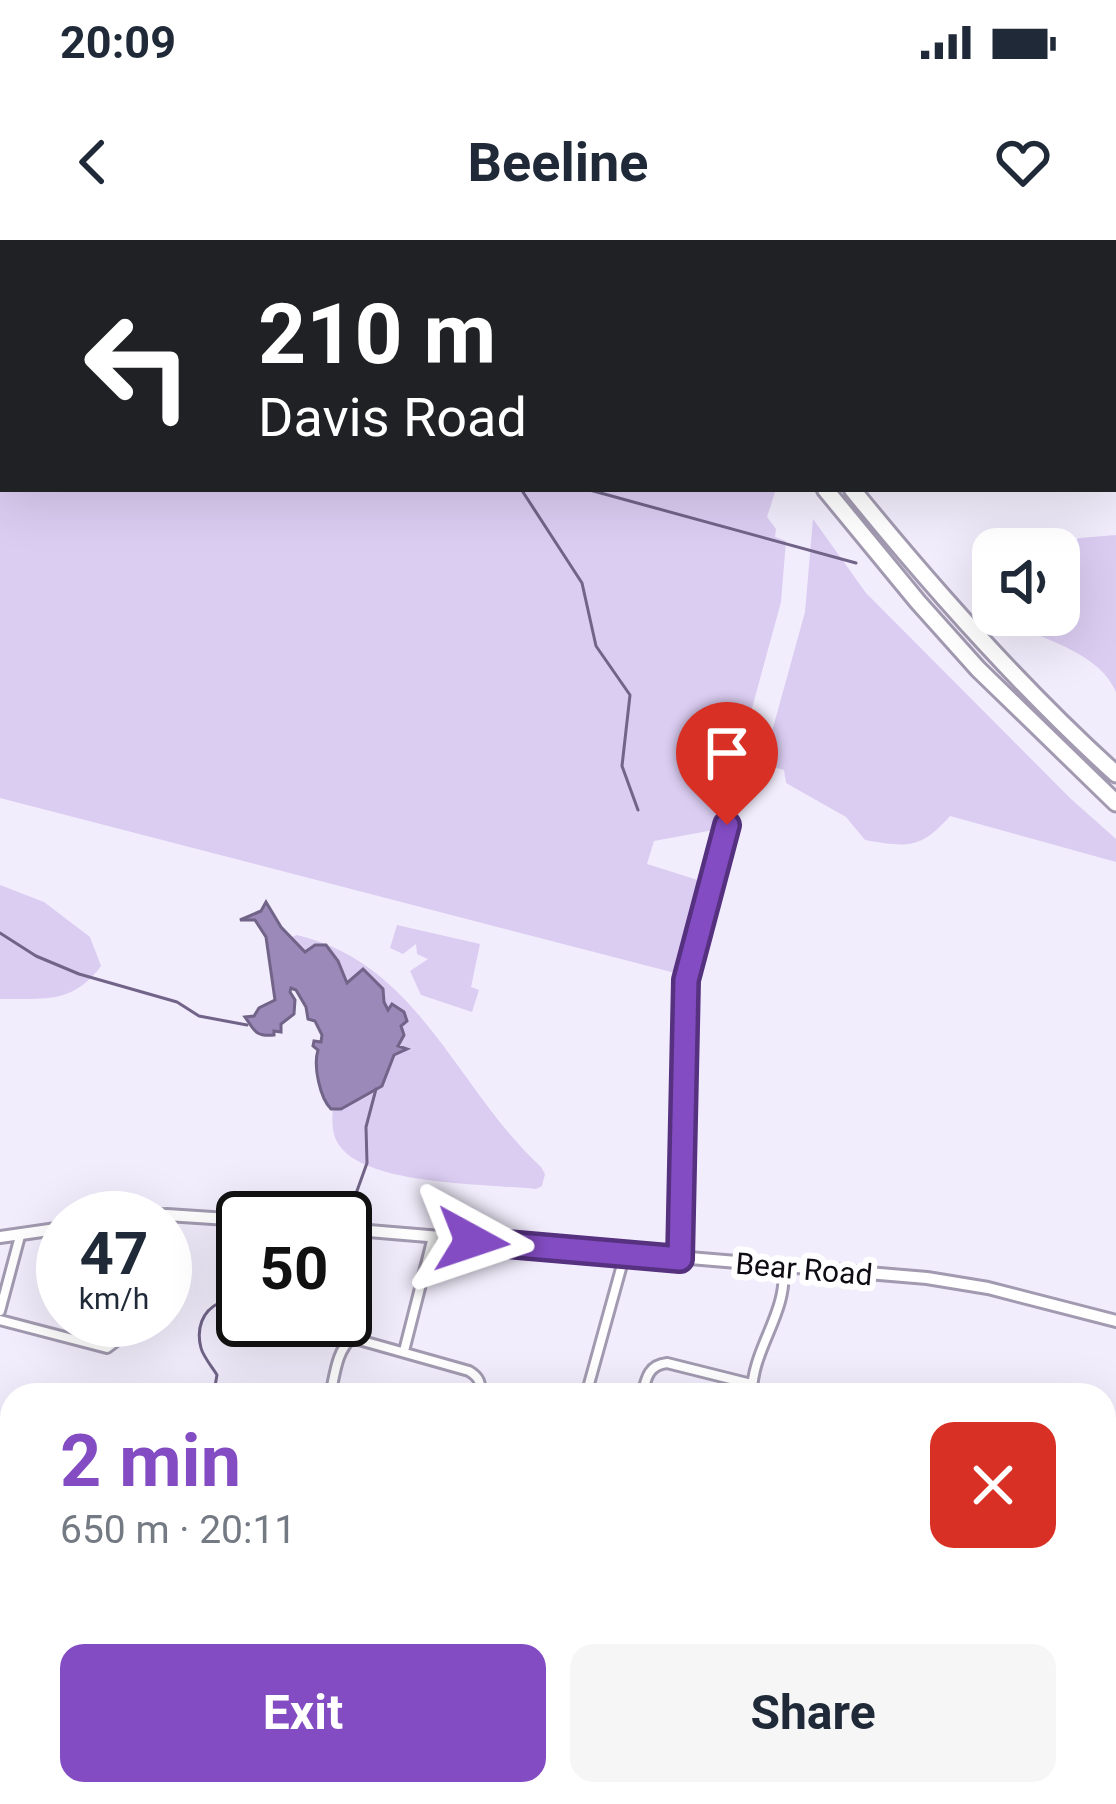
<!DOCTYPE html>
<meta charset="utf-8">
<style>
:root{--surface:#fff;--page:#f6f6f7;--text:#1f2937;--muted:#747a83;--accent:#834cc3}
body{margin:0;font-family:Roboto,sans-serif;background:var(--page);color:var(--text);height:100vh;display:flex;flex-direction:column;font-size:45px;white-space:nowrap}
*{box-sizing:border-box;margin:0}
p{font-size:39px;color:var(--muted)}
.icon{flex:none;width:66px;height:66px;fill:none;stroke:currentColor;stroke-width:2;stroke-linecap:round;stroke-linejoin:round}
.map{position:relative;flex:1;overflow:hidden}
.side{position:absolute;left:0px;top:1143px;width:1116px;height:423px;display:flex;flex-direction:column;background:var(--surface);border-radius:36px 36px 0 0;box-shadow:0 12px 48px #0002}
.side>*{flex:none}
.banner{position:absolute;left:0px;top:0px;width:1116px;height:252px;box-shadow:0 12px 48px #0002;background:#202124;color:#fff;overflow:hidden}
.tools{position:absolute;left:972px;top:288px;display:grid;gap:24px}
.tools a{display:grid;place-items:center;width:108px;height:108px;border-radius:24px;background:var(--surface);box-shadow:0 12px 48px #0002;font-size:60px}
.speed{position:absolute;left:36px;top:951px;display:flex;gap:24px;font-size:60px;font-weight:700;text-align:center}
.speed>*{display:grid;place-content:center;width:156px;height:156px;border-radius:50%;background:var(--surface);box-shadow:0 12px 48px #0002;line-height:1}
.speed small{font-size:30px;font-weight:400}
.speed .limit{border:6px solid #111;border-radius:18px;background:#fff;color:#111}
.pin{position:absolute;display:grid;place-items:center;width:102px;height:102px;color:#fff;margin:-123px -51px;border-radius:50% 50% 50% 0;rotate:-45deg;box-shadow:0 0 12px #0007}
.pin .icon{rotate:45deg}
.me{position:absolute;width:132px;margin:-66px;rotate:95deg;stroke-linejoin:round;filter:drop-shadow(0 0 9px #0008)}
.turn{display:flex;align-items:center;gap:42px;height:252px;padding:0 60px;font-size:54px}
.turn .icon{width:156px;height:156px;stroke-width:2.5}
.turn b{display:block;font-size:84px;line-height:102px}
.round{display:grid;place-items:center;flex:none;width:126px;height:126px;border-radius:24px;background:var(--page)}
.headline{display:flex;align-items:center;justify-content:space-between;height:204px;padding:0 60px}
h1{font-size:72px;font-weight:700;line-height:90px;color:var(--accent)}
.cta{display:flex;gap:24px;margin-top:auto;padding:24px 60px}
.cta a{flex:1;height:138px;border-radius:24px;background:var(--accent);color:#fff;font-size:48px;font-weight:700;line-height:138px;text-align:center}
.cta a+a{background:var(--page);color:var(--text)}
.status{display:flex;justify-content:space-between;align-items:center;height:84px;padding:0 60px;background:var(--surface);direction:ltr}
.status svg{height:33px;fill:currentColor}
header{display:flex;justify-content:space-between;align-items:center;height:156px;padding:0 60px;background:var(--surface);font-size:54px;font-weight:700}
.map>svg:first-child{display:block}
</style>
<div class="status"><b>20:09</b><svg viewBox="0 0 49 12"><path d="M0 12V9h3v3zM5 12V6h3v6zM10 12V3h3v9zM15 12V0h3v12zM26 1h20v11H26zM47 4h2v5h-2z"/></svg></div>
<header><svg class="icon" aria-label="back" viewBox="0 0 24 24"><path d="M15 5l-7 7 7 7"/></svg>Beeline<svg class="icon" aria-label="heart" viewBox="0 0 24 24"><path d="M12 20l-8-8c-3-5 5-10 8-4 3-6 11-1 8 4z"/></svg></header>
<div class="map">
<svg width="1116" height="1564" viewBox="0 0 1116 1564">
<rect width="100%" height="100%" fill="#f2edfc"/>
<path fill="#dbcdf2" d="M0,0H587L590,3H3V249H776L767,277L776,289L775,297L786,301L781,362L719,589L654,601L647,624L704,642L679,734L0,558Z
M813,279L866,353L1071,559L1116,599V622L950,576C920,610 907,607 865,600L846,577L786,543L784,530L763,524L805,372Z
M1116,295V452C1100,416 1057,404 1024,389L1030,375H1059V309L1079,298Z
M0,645L44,662L90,697L101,726C72,765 44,758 0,759Z
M397,685L480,704L471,747L479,750L472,772L421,755L410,731L428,719L417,714L416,704L403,714L390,708Z
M297,695C420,724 456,849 541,927L545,934L542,946L536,949C488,944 380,945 345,912C324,893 336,865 334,841C329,795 302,743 286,699Z
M130,1554H282L280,1564H127Z"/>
<path fill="#9b89b9" stroke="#716488" stroke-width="3" d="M266,662L281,687L305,712L315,705H326L338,721L347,743L363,729L383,749L384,762L388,770L392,764L404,772L407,781L401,786L404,795L398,806L407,809L394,815L382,846L341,869H331C320,858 313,826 318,810L313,806L314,801L321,802L322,795L315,781L308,779L306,767L296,750L291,748L290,752L295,760L294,774L281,784V792L274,791V795C254,797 254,789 245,777L254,776L259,768L275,760L266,697L255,680H240L261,671Z"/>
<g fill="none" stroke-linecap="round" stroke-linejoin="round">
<path stroke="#716488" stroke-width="3" d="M0,98L3,100
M521,249L582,343L596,406L630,455L622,526L638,570
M586,249L856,323
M0,693L36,716L79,734L177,762L199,776L247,785
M344,978L353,962L367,923L366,887L376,849
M208,1155L215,1146L217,1135C212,1127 203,1116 201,1108C196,1089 202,1071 219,1063"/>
<g stroke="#a29ab0" stroke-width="14">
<path id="street" d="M776,0L777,3
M871,0L882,3
M965,3L966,0
M1113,39L1116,40
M1113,129L1116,130
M681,1017L686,740L727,585
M0,1071L20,996
M0,1080L107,1108L115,1102L118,1080
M404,1111L433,997
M330,1155C335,1136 336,1111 352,1098L469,1131C479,1137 482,1143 479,1155
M586,1155L625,1014
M642,1155C646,1139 648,1125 667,1123L751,1144
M752,1155C751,1109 789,1073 783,1026
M0,1222L12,1225
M0,1333L12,1337
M0,1413L12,1364
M427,1554L475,1564
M790,1554L818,1564
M86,1564L89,1554
M355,1564L358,1554"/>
</g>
<g stroke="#a29ab0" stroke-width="16">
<path id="secondary" d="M110,978L167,975L243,980
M345,989L927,1038L988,1048L1116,1081
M0,997L63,988"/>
</g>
<g stroke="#a29ab0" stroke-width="18">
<path id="primary" d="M1104,1500L1116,1478
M1069,1564L1074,1554"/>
</g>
<g stroke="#a29ab0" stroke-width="21">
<path id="highway" d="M621,0L624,3
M648,0L651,3
M825,249L918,362L978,429L1116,563
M852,249C934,350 1020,447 1116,534"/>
</g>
<use href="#street" stroke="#fff" stroke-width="8"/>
<use href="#secondary" stroke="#fff" stroke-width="10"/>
<use href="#primary" stroke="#fff" stroke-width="12"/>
<use href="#highway" stroke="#fff" stroke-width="15"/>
</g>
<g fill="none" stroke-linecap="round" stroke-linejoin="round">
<g stroke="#55317f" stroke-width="30">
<path id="route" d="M472,1001L680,1019L686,740L727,585"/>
</g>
<use href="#route" stroke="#834cc3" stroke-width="21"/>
</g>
<g text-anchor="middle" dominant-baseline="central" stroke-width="12" stroke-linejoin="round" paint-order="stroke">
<g font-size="30" fill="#0f0c14" stroke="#fff">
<text transform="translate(804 1029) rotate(5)">Bear Road</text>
</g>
</g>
</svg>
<div class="tools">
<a><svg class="icon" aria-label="sound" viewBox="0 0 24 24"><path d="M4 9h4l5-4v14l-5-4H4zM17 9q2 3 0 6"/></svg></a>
</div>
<div class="speed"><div>47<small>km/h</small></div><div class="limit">50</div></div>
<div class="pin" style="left:727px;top:585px;background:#d93025"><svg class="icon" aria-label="arrive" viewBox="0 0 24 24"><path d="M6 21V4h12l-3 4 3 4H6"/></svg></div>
<svg class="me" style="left:472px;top:1001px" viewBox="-20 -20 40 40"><path d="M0-17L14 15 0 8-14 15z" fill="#834cc3" stroke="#fff" stroke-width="4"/></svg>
<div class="banner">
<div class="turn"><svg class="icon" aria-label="left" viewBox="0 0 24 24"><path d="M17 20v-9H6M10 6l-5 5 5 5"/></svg><div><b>210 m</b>Davis Road</div></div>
</div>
<section class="side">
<div class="headline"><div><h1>2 min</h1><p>650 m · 20:11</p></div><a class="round" style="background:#d93025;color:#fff"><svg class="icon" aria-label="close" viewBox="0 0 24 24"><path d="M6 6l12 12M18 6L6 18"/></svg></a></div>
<div class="cta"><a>Exit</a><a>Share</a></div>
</section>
</div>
